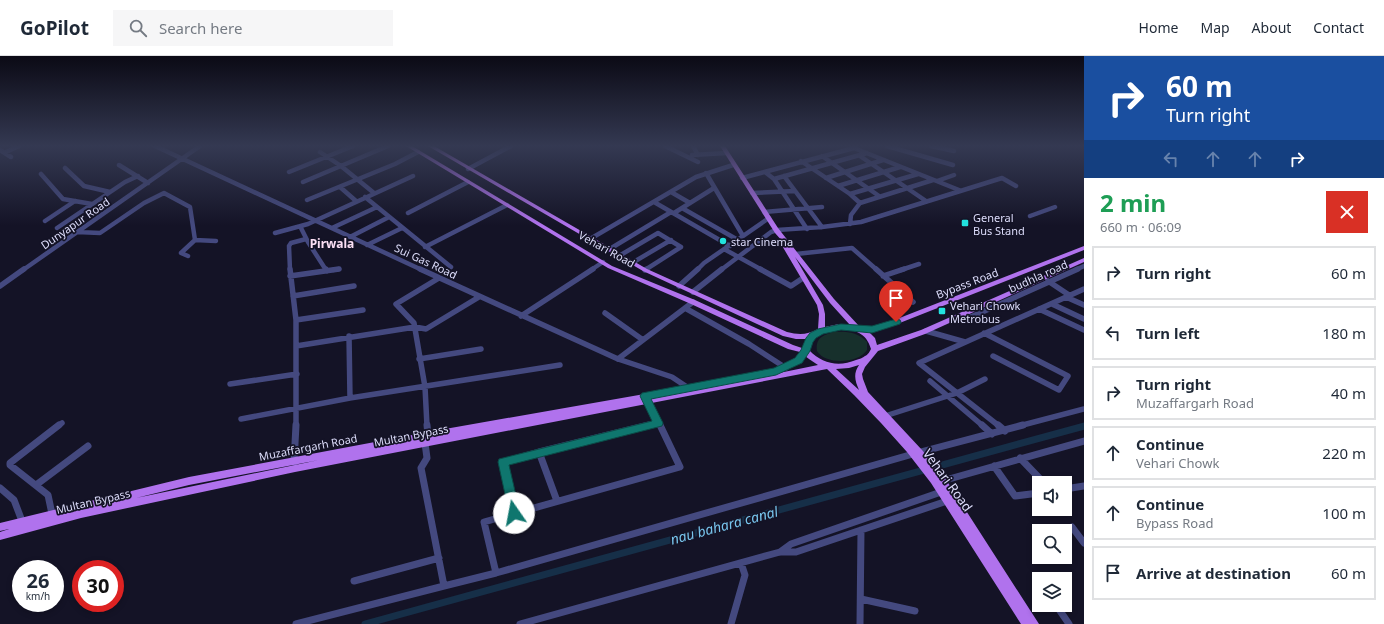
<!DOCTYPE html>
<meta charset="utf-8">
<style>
:root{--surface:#fff;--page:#f6f6f7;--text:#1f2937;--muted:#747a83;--line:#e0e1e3}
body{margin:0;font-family:"Noto Sans",sans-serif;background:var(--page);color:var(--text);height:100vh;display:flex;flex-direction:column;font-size:15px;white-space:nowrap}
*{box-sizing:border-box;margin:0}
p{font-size:13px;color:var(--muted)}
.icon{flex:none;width:22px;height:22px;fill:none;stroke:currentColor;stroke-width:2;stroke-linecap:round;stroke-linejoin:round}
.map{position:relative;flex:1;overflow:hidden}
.sheet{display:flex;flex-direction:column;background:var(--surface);width:300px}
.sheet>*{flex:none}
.hud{background:#1a4fa0;color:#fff;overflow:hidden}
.tools{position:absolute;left:1032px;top:420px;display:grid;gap:8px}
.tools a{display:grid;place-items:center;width:40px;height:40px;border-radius:0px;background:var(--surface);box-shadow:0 2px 6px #0003;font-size:20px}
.speed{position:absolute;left:12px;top:504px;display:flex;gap:8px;font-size:20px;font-weight:700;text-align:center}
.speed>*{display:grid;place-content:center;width:52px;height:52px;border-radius:50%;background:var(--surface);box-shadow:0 2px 6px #0003;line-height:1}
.speed small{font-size:10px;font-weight:400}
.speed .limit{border:6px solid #d22;background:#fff;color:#111}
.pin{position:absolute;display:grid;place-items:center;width:34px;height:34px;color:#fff;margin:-41px -17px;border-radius:50% 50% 50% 0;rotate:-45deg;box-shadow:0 0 4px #0007}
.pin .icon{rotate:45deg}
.me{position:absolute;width:44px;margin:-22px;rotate:348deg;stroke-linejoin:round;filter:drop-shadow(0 0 3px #0008)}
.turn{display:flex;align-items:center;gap:14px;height:84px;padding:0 16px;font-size:18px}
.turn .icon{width:52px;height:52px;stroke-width:2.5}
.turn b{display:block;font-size:28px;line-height:34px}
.lanes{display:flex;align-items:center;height:38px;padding:0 16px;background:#0003;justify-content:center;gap:20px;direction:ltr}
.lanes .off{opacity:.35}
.round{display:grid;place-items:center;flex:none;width:42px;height:42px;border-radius:0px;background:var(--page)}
.headline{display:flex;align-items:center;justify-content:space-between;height:68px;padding:0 16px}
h1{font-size:24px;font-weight:700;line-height:30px;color:#1e9e55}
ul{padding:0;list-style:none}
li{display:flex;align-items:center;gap:12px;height:54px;margin:0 8px 6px;padding:0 8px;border:2px solid var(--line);border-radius:0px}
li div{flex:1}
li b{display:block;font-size:15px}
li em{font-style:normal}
header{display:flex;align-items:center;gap:24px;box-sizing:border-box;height:56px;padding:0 20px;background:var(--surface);border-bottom:1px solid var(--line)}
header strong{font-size:19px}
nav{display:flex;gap:22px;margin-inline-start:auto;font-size:14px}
.search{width:280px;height:36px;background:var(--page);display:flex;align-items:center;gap:10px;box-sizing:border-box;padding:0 14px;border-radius:0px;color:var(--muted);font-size:15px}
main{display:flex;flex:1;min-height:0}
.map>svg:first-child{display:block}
</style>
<header>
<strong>GoPilot</strong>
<div class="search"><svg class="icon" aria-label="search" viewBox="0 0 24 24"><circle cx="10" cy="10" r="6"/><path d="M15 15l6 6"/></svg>Search here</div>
<nav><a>Home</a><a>Map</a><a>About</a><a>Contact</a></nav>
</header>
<main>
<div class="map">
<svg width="1084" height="568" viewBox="0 0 1084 568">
<rect width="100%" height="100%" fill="#141326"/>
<path fill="#17302c" d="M834,276C846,275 858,276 867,286V294C858,308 825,309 817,295C815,282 823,279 834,276Z"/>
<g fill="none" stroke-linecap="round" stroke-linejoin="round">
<path stroke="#162f48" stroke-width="7" d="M365,568L1084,370"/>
<path stroke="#44497f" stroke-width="4.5" d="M155,90L422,214
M665,90L698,106
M693,90L698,99
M887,90L953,109
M931,90L954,95
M0,94L11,101
M6,96L19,90
M320,96L341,110L374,137
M692,99L726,97
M822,100L879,140
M860,100L926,145
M801,105L850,138L860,147
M119,109L148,127
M65,112L84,130L110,136
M468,113L511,90
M289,116L353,90
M765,116L774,123L807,173
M706,117L743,180
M41,118L63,143L92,148
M784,120L822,171
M742,122L854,92L959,134
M826,122L883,104
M774,123L867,97
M937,125L954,119
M303,126L388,90
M838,130L900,111
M340,131L356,145
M671,136L690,147
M752,137L795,135
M850,138L918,118
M365,141L451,211
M307,144L395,108L418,96
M654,146L730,190
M682,152L738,184
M764,156L822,151
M408,157L468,126
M674,157L714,132
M1030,160L1055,151
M45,165L75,145
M850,168L851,159L860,147L933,124
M300,170L308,186L326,214
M57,172L125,126L138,120
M332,172L377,151
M77,176L100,177L144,147L164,137L190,151L195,184
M275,177L308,168L413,120
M350,181L389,161
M590,183L696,121L733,109
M367,189L402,172
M425,191L507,149
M724,193L762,214
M608,194L671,156
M796,198L852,192L877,214
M188,200L181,197L195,184L216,185
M619,200L658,177L681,191L645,214
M632,207L671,184
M23,214L200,90
M290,214L289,190L291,187L306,183
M333,214L339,213
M591,214L603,206
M697,214L704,207L769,162
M721,214L771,176L777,174L822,171L861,166L1002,122L1016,130
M901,214L919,208
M1075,214L1084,210"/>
<path stroke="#44497f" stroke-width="5.5" d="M290,213L296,264V370
M326,213L327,215
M420,213L618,303L672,321L690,333
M760,213L791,230L803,222
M876,213L913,246
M645,214L647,213
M290,220L339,213
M883,220L904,213
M1048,225L1069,239
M0,230L24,213
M679,230L698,213
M693,236L722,213
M293,240L354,230
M1066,241L1084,249
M1052,248L1084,263
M685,252L749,288L786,312
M1039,253L1084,274
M605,257L643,284
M521,260L593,213
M956,262L971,261L1078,213
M296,264L363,254
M926,275L965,286
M984,277L1068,320L1059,334L993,300
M349,280L350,342
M296,290L415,271L426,273L479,241
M419,303L481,293
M618,303L693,246
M930,325L983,370
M230,328L297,318
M646,341L660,370
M885,360L957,337L985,323
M241,363L350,342L560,309
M58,370L62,367
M427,370L425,331L414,267L396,248L439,222
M645,370L658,367
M999,370L919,307L1084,233
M1019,370L1084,353"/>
<path stroke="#44497f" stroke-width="7" d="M427,369L428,379
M660,369L680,411L484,466L496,517L913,398L1023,369
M982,369L992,378
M998,369L1005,375
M425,387L427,402L421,412L444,530L496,517
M539,396L649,369
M1020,402L1044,427
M294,406L296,369
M994,410L1015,440L1039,437
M942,425L1084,385
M36,429L88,390
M0,432L14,444L22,465
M1065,433L1084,430
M514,457L503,406L539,396L557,445
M52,458L48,439L10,409V407L59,369
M1072,471L1084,487
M780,496L791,488L944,435
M354,525L439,502
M861,543L915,555
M1056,549L1069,568
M296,568L444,530
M520,568L780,496H796L950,444
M731,568L745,519L741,507
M860,568L861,474"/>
<path fill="#b072ed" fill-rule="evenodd" d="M406,90H412L612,210L695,244L793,289L802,292L806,283H796L783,280L643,215L428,90H434L647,213L787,276C799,279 807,279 818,273L819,258L817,249L781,188L783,186L775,177L720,90H725L778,172L834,243L859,270L872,271L884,268L1084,190V194L887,272L872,275H868L875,282L877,289L921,274L1084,202V206L925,278L878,295L865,311L862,318L863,323L868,336L922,394L945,422L1039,568H1021L931,427L907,396L881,367L854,339L827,313L295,416L81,462L0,484V476L9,473L0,475V467L189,421L428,376L690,330L774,313L795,302L800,296L788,293L691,248L608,212ZM795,201L830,247L850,269L839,268L825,271V258L823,249ZM839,273C855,274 866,276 871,293C870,295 868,299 865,300C863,302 859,303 856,304C839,311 822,308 809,294C813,278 824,275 839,273ZM805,300L809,303L818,309L779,317L801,306ZM859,309C853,318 855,325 859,334L836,313L849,312ZM319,404L136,442L189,429Z"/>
</g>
<linearGradient id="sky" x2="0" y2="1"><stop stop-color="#0b0a15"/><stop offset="0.53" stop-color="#343952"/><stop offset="1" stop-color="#343952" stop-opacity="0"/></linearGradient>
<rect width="1084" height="170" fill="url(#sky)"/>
<path fill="#0f766e" stroke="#0a4d48" d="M896,263L900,264L901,266L900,268L872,277L841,274L823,278L816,282L813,286L810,295L802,307L776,319L651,343L663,367L662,370L509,409L520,457L518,461L514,463L510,461L498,406L499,403L652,365L640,340L642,337L774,312L795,302L801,294L806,282L810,277L818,273L841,268L872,270Z"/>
<g fill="#22e2de" stroke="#141326" stroke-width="1.5">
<rect x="961" y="163" width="8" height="8" rx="2"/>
<circle cx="723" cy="185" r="4"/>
<rect x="938" y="251" width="8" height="8" rx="2"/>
</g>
<g text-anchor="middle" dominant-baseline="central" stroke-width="3.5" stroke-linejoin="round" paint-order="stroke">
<g font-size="11" fill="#ddddfb" stroke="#141326" text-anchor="start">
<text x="973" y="161">General<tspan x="973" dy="13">Bus Stand</tspan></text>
<text x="731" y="185">star Cinema</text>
<text x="950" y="249">Vehari Chowk<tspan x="950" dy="13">Metrobus</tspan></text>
</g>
<g font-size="11" fill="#ddddfb" stroke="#141326">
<text transform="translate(75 167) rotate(-35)">Dunyapur Road</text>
<text transform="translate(607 193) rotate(29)">Vehari Road</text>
<text transform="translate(426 205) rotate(25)">Sui Gas Road</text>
<text transform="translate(1038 220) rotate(-24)">budhla road</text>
<text transform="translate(967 227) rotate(-21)">Bypass Road</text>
<text transform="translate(411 379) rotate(-11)">Multan Bypass</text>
<text transform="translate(308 391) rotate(-11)">Muzaffargarh Road</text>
<text transform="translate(93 445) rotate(-13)">Multan Bypass</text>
</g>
<g font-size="12" font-weight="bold" fill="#fbdff4" stroke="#141326">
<text x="332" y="187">Pirwala</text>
</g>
<g font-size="13" fill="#ddddfb" stroke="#141326">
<text transform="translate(948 424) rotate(54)">Vehari Road</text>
</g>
<g font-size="14" font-style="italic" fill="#78c5ed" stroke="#141326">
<text transform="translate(724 469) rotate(-15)">nau bahara canal</text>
</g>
</g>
</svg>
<div class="tools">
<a><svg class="icon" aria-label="sound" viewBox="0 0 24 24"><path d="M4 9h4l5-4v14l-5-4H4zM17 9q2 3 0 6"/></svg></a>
<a><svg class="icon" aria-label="search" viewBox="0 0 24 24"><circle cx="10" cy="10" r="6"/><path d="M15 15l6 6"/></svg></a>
<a><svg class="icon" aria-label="layers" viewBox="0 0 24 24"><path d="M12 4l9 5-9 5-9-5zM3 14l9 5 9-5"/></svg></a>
</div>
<div class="speed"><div>26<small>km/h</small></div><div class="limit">30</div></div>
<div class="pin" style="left:896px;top:266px;background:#d93025"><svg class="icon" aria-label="arrive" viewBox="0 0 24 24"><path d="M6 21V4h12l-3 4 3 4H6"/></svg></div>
<svg class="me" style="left:514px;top:457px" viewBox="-20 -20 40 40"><circle r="19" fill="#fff"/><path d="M0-13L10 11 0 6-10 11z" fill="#0f766e"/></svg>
</div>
<section class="sheet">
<div class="hud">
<div class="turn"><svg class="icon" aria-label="right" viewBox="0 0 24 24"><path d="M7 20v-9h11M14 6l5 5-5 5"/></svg><div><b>60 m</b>Turn right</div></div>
<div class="lanes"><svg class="icon off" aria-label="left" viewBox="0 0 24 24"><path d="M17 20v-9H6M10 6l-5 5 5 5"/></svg><svg class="icon off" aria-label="ahead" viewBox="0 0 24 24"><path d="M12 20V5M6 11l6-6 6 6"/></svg><svg class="icon off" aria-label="ahead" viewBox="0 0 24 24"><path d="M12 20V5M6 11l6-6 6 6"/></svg><svg class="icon" aria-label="right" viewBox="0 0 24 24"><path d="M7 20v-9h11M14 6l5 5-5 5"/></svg></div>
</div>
<div class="headline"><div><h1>2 min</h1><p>660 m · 06:09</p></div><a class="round" style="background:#d93025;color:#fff"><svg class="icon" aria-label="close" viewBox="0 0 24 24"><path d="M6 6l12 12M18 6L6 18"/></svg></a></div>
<ul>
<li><svg class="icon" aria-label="right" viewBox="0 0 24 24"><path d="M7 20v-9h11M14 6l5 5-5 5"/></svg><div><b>Turn right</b></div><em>60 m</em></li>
<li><svg class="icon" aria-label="left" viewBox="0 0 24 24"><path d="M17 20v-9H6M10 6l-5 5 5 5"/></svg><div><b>Turn left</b></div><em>180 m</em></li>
<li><svg class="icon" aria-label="right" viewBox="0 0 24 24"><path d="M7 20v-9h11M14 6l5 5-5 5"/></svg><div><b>Turn right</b><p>Muzaffargarh Road</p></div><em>40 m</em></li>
<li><svg class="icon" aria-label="ahead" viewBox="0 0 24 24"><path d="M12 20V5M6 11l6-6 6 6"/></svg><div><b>Continue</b><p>Vehari Chowk</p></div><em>220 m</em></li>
<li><svg class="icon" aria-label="ahead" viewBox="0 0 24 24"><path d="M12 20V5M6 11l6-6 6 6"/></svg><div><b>Continue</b><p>Bypass Road</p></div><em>100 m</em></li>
<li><svg class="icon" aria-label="arrive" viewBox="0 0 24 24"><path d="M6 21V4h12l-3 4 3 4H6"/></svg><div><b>Arrive at destination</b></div><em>60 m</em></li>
</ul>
</section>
</main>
